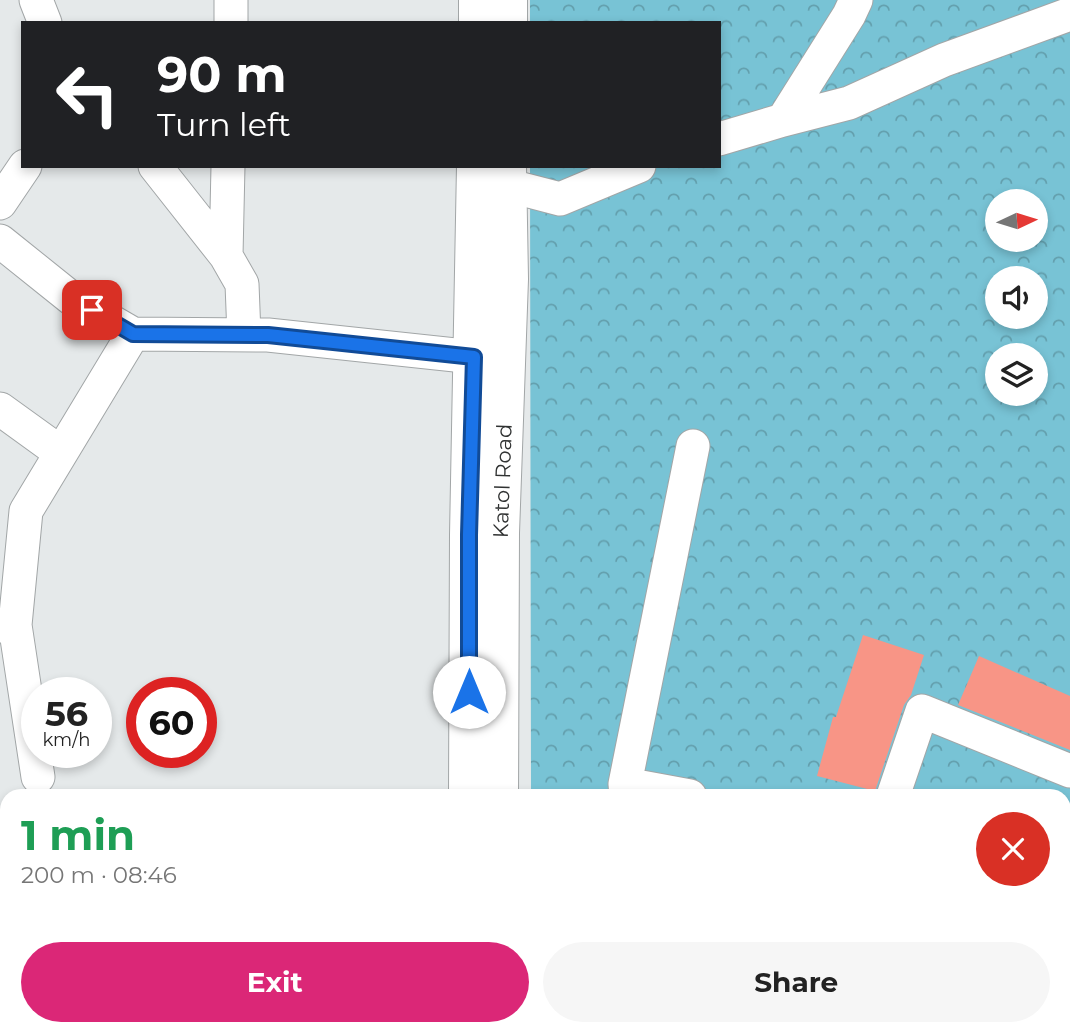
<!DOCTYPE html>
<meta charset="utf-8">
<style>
:root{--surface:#fff;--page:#f6f6f6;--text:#222;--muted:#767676;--accent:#db2777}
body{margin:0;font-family:Montserrat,sans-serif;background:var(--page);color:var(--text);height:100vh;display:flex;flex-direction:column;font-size:26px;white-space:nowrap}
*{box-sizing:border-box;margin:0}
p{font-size:23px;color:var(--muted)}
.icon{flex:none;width:38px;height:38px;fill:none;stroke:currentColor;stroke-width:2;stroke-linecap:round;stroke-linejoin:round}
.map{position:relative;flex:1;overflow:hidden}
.panel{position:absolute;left:0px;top:789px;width:1071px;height:247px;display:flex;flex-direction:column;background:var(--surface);border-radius:21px 21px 0 0;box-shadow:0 4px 10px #0003}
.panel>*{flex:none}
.top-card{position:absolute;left:21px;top:21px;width:700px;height:147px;border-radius:0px;box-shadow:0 4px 10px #0003;background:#202124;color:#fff;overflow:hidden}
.needle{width:46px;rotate:86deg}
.controls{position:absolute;left:985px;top:189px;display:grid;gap:14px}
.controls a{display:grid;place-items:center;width:63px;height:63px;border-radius:50%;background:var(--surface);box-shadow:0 4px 10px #0003;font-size:35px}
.speed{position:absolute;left:21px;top:677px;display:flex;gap:14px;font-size:35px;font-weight:700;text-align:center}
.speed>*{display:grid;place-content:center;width:91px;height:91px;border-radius:50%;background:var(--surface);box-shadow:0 4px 10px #0003;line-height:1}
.speed small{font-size:18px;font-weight:400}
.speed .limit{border:10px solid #d22;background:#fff;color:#111}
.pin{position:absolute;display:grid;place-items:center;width:60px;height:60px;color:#fff;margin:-30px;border-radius:14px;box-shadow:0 4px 10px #0006}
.me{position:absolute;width:77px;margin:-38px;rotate:0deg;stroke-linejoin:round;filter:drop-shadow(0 0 5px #0008)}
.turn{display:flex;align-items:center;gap:24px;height:147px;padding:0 21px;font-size:32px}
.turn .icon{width:91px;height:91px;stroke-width:2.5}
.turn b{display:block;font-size:49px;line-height:60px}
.round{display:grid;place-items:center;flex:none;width:74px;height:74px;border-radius:37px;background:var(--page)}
.summary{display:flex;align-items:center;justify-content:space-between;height:119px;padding:0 21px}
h1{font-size:42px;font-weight:700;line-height:52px;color:#1e9e55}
.primary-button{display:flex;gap:14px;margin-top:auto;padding:14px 21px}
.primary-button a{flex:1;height:80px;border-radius:42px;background:var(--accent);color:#fff;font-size:28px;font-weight:700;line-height:80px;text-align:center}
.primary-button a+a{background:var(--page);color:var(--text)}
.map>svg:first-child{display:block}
</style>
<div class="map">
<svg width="1070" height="1035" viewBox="0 0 1070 1035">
<defs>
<pattern id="forest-crowns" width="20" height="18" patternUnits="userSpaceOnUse" patternTransform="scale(1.75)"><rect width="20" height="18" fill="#78c3d5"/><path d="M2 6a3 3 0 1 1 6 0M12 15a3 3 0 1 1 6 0" fill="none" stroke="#639fad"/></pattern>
</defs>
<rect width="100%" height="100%" fill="#e5e9ea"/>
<path fill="url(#forest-crowns)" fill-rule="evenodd" d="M530,0H1070V1035H532V1029H1064V796H531L530,166H719V23H530ZM998,201H1036V240H998ZM998,278H1036V317H998ZM998,355H1036V394H998Z"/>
<path fill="#f89586" d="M863,635L924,655L911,695L904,705L875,791L817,776L833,717H836Z
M979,656L1070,696V750L958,705Z"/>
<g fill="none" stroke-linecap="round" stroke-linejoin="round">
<g stroke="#a2a6a7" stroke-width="35">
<path id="minor" d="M36,0L45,23
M231,23V0
M783,120L849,103L944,60L1070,14
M719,139L783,120L849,15L856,0
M155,166L226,256L242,284L244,335
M490,202L506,185L560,199L639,166
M0,203L25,166
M0,241L71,298L133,334L268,335L474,357
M226,256L228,166
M0,409L61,453
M15,625L26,511L133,334
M0,626L15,625L38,777
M625,784L690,796
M626,796L625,784L693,446
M893,796L922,711L1070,771
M1064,864L1070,865
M645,1029V1035"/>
</g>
<g stroke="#a2a6a7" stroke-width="40">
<g id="major">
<path d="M478,23V0"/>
<path d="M508,23V0"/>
<path d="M468,796L469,535L476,166"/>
<path id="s1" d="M499,796L500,533L509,279L507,166"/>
<path d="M1064,1010L1070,1011"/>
<path d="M507,1029L508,1035"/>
<path d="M450,1035L457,1029"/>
<path d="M784,1035L806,1029"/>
<path d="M968,1035L985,1032L1004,1035"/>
</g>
</g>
<use href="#minor" stroke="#fff" stroke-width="33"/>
<use href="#major" stroke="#fff" stroke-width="38"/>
</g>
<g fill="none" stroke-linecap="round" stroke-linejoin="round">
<g stroke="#114b97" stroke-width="18">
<path id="route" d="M92,310L133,334L268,335L474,357L469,535V692"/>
</g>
<use href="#route" stroke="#1a73e8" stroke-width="12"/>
</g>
<g text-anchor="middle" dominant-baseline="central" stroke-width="5" stroke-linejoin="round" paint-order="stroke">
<g font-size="21" fill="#303232" stroke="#f2f6f7">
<text stroke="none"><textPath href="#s1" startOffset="315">Katol Road</textPath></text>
</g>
</g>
</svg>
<div class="controls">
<a><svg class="needle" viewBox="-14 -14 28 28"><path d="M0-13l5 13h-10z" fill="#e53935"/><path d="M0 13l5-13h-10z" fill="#767676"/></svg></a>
<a><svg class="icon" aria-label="sound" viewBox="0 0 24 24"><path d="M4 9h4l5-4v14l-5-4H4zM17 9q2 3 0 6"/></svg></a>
<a><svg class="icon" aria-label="layers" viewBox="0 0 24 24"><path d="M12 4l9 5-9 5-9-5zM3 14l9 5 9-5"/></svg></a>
</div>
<div class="speed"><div>56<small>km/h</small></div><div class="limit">60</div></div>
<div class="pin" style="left:92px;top:310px;background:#d93025"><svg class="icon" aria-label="arrive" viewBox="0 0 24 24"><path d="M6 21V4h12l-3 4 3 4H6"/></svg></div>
<svg class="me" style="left:469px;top:692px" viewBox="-20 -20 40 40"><circle r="19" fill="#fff"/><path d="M0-13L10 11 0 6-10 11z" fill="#1a73e8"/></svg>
<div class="top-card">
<div class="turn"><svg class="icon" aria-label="left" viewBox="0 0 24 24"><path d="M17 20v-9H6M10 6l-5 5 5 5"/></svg><div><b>90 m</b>Turn left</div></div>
</div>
<section class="panel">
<div class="summary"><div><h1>1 min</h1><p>200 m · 08:46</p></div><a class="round" style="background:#d93025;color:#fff"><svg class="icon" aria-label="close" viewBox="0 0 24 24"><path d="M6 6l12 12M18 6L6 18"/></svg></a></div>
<div class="primary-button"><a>Exit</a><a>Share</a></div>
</section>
</div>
